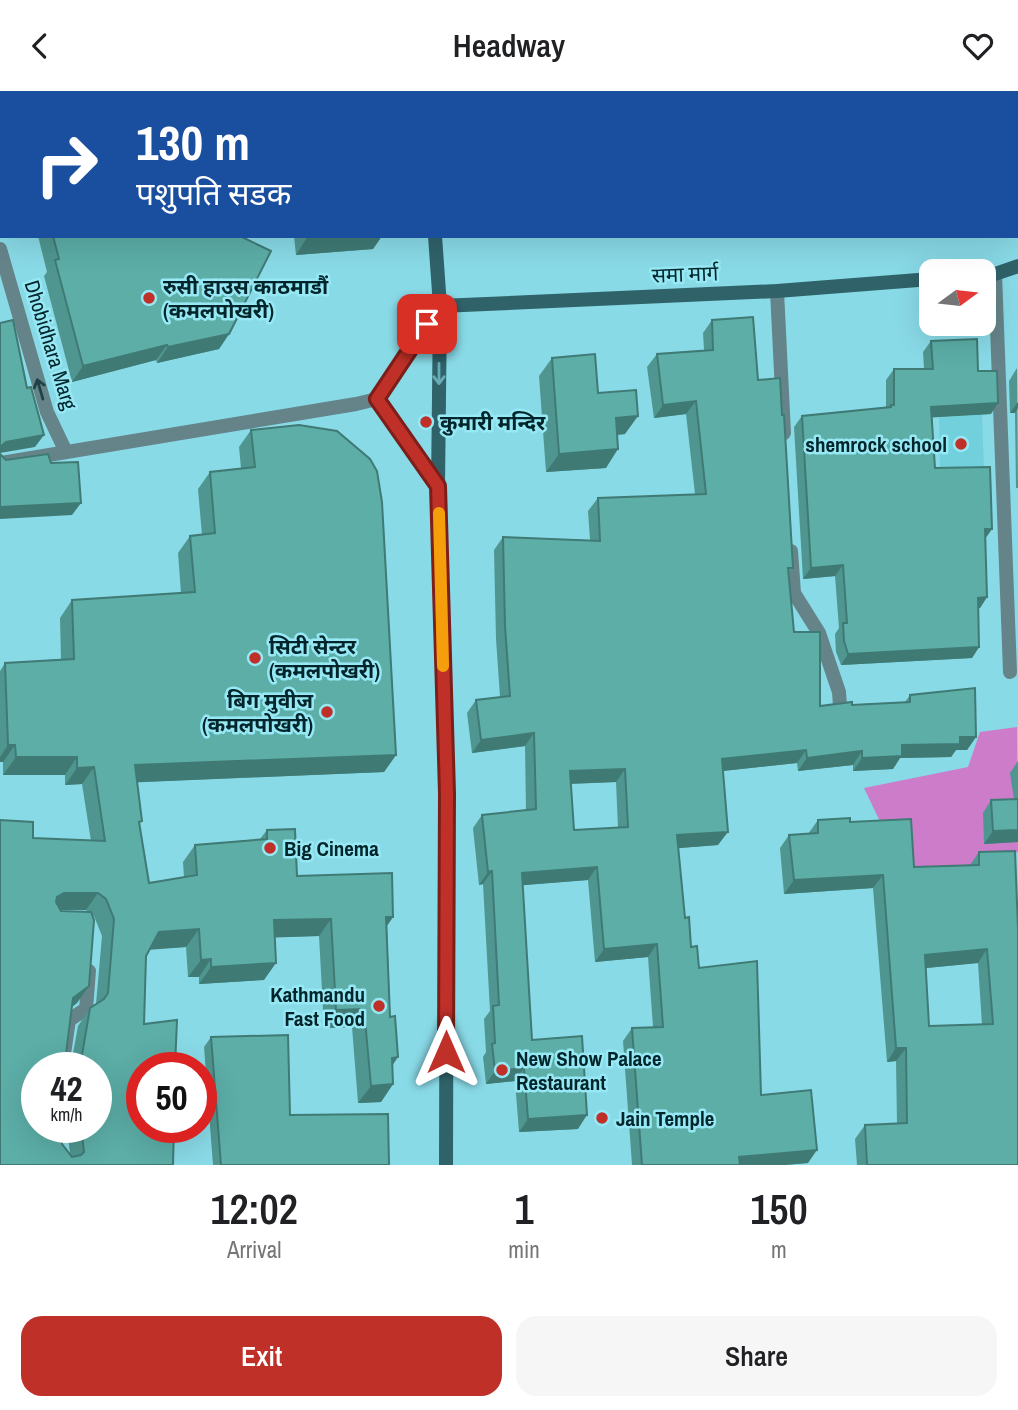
<!DOCTYPE html>
<meta charset="utf-8">
<style>
:root{--surface:#fff;--page:#f6f6f6;--text:#202124;--muted:#757577;--accent:#be3028}
body{margin:0;font-family:"Archivo Narrow","Noto Sans Devanagari",sans-serif;background:var(--page);color:var(--text);height:100vh;display:flex;flex-direction:column;font-size:26px;white-space:nowrap}
*{box-sizing:border-box;margin:0}
p{font-size:23px;color:var(--muted)}
.icon{flex:none;width:38px;height:38px;fill:none;stroke:currentColor;stroke-width:2;stroke-linecap:round;stroke-linejoin:round}
.map{position:relative;height:1074px;overflow:hidden}
.sheet{display:flex;flex-direction:column;background:var(--surface);flex:1}
.sheet>*{flex:none}
.banner{position:absolute;left:0px;top:0px;width:1018px;height:147px;box-shadow:0 7px 28px #0002;background:#1a4fa0;color:#fff;overflow:hidden}
.needle{width:46px;rotate:75deg}
.fabs{position:absolute;left:919px;top:168px;display:grid;gap:14px}
.fabs a{display:grid;place-items:center;width:77px;height:77px;border-radius:14px;background:var(--surface);box-shadow:0 7px 28px #0002;font-size:35px}
.speed{position:absolute;left:21px;top:961px;display:flex;gap:14px;font-size:35px;font-weight:700;text-align:center}
.speed>*{display:grid;place-content:center;width:91px;height:91px;border-radius:50%;background:var(--surface);box-shadow:0 7px 28px #0002;line-height:1}
.speed small{font-size:18px;font-weight:400}
.speed .limit{border:10px solid #d22;background:#fff;color:#111}
.pin{position:absolute;display:grid;place-items:center;width:60px;height:60px;color:#fff;margin:-30px;border-radius:14px;box-shadow:0 4px 10px #0006}
.me{position:absolute;width:77px;margin:-38px;rotate:0deg;stroke-linejoin:round;filter:drop-shadow(0 0 5px #0008)}
.turn{display:flex;align-items:center;gap:24px;height:147px;padding:0 21px;font-size:32px}
.turn .icon{width:91px;height:91px;stroke-width:2.5}
.turn b{display:block;font-size:49px;line-height:60px}
.eta{display:flex;justify-content:space-evenly;align-items:center;height:119px;text-align:center}
.eta b{font-size:42px;font-weight:600;line-height:49px}
.action{display:flex;gap:14px;margin-top:auto;padding:14px 21px}
.action a{flex:1;height:80px;border-radius:21px;background:var(--accent);color:#fff;font-size:28px;font-weight:600;line-height:80px;text-align:center}
.action a+a{background:var(--page);color:var(--text)}
header{display:flex;justify-content:space-between;align-items:center;height:91px;padding:0 21px;background:var(--surface);font-size:32px;font-weight:600}
.map>svg:first-child{display:block}
</style>
<header><svg class="icon" aria-label="back" viewBox="0 0 24 24"><path d="M15 5l-7 7 7 7"/></svg>Headway<svg class="icon" aria-label="heart" viewBox="0 0 24 24"><path d="M12 20l-8-8c-3-5 5-10 8-4 3-6 11-1 8 4z"/></svg></header>
<div class="map">
<svg width="1018" height="1074" viewBox="0 0 1018 1074">
<rect width="100%" height="100%" fill="#89dae7"/>
<path fill="#72cfdc" d="M981,295L984,379L940,381L939,326L972,324Z"/>
<path fill="#cc7cc9" d="M1017,636L1018,761L959,781L919,812L864,697L968,676L980,641Z"/>
<path fill="#7293f3" d="M568,0H774V2H568Z
M825,0H1007V2H825Z"/>
<g fill="none" stroke-linecap="round" stroke-linejoin="round">
<path stroke="#658489" stroke-width="14" d="M0,158L47,321L66,361
M995,183L1010,581
M777,200L784,342
M0,372L356,313L377,308
M791,460L794,502L819,542L839,601L840,615
M62,976L69,929L86,918L89,880"/>
<path stroke="#30626a" stroke-width="14" d="M415,0L416,2
M435,145L440,215L438,395L447,702L446,1074
M984,184L995,183L1018,175
M440,215L777,200L931,188
M438,395L377,308L439,216"/>
</g>
<path fill="#4f9690" fill-rule="evenodd" d="M268,0H340V2H268Z
M774,0H834V2H774Z
M38,145H240L229,243L219,258L157,272L156,269L72,291L44,185L47,181Z
M294,145H382L373,158L296,164Z
M712,229L758,289L793,477L789,482L794,541L820,615L905,611L910,604L976,646L967,659H956L951,666L900,667L893,678L853,680V674L798,680L797,672L723,680L718,754L678,757L685,827L691,856L699,877L761,1004L808,1072L784,1074H632L623,950L632,937L653,936L648,866L595,871L588,789L523,794L532,949L578,1038L519,1041L515,990L486,993L483,966L486,961L484,928L490,920L483,793L479,794L473,737L482,724L526,719L525,655L472,662L467,622L476,609L500,606L496,548L494,459L503,446L590,449L588,420L598,407L695,403L686,323L654,327L647,276L657,263L704,259L703,242ZM616,691L618,737L574,739L571,693Z
M931,250L978,280L991,323L931,326L935,377L992,438L985,448L987,506L980,517H978L979,556L972,567L841,574L836,561L835,543L839,537L835,485L803,488L794,336L802,325L886,317V289L894,278H924L923,261Z
M552,267L598,302L625,343L617,344L606,377L546,381L539,285Z
M1017,277L1018,397H1016L1015,322H1010L1009,290Z
M251,339L396,664L384,681L137,691L140,734L149,792L184,786L183,771L195,754L260,748L267,739L297,785L393,826L387,835L393,993L381,1011L358,1012L352,936L324,937L319,845L275,846L264,889L199,893V886H188L186,856L150,858L146,865L144,933L173,1074H0L33,747L91,750L82,693L65,694V684H3V671H0V580L5,572L61,568L60,527L72,509L181,502L178,462L190,445L202,444L198,398L210,381L241,377L239,356ZM61,819H86L88,821L61,820ZM92,824L94,825L102,845L96,913L90,917L78,935L72,968L66,963L72,916L77,912ZM37,976H96V1036H67L70,1063L62,1053Z
M1018,670V751L984,753L983,722L991,709L1014,708L1010,682Z
M818,729L850,731L914,776L970,774L979,761L1018,1074H857L855,1048L865,1034L897,1033L896,970L887,971L873,797L784,803L780,757L789,744L808,743ZM978,872L982,934L929,935L926,877Z
M211,946L290,1024L389,1074H213L204,956Z"/>
<path fill="#407a75" d="M270,0H285L284,2H269Z
M308,145H382L373,158L296,164Z
M229,243L219,258L157,272L168,256Z
M167,254L156,269L72,291L83,275Z
M696,310L686,323L654,327L663,314Z
M1018,311V317L1015,322H1010Z
M998,312L991,323L923,327L931,316Z
M638,325L625,343L603,345L616,327Z
M44,344L35,356L0,362V356L6,351Z
M618,358L606,377L546,381L559,363Z
M81,412L72,424L0,428V416Z
M985,438H992L984,449Z
M843,474L835,485L803,488L811,477Z
M987,506L980,517L970,518L978,507Z
M979,556L972,567L841,574L848,563Z
M534,642L525,655L472,662L481,649Z
M960,646H976L967,659H956L951,666L900,667L893,678L853,680L862,667L902,654Z
M8,654H15L3,671H0V666Z
M806,659L797,672L713,681L722,668Z
M862,660L853,674L798,680L807,667Z
M396,664L384,681L122,692L135,674Z
M16,666H77L65,684H3Z
M94,676L82,693L65,694L77,677Z
M625,678L616,691L561,693L570,680Z
M1018,739V751L984,753L993,740Z
M728,741L718,754L668,758L677,744Z
M597,776L588,789L513,795L522,782Z
M492,780L483,793L479,794L488,781Z
M883,784L873,797L784,803L794,789Z
M64,802H98L86,819H52L57,806Z
M386,826H393L381,843Z
M331,828L319,845L261,847L274,829Z
M199,838L186,856L147,859L159,841Z
M657,853L648,866L595,871L604,858Z
M987,858L978,872L916,878L925,864Z
M211,868L199,886H188L201,869Z
M276,872L264,889L199,893L211,876Z
M89,895L77,912L61,924L73,907Z
M364,918L352,936L324,937L336,919Z
M896,957H906L896,970L887,971Z
M398,966L386,984L392,967Z
M524,977L515,990L486,993L495,980Z
M393,993L381,1011L358,1012L371,995Z
M587,1024L578,1038L519,1041L528,1028Z
M817,1059L808,1072L784,1074H734L739,1066Z"/>
<path fill="#5caea7" stroke="#407a75" stroke-width="2" fill-rule="evenodd" d="M293,0H340V2H294Z
M784,0H834V2H784Z
M53,145H240L271,160L229,243L168,256L167,254L83,275L55,169L59,168Z
M753,226L758,289L780,287L782,324H784L793,477H788L794,541H820V615L852,611V614L910,611V604L975,597L976,646H960V653L902,654V665L862,667V660L807,667L806,659L722,668L728,741L677,744L685,827L689,826L691,856L697,855L699,877L757,870L761,1004L811,999L817,1059L739,1066L740,1074H642L632,937L663,936L657,853L604,858L597,776L522,782L532,949L582,945L587,1024L528,1028L524,977L495,980L492,953L495,952L493,915L499,914L492,780L488,781L482,724L536,718L534,642L481,649L476,609L510,605L505,535L503,446L600,450L598,407L706,403L696,310L663,314L657,263L713,259L712,229ZM625,678L628,736L574,739L570,680Z
M13,229L27,297L31,296L44,344L6,351L0,356V232Z
M977,248L978,280H997L998,312L931,316L935,377L990,376L992,438H985L987,506L978,507L979,556L848,563L844,550L843,532H847L843,474L811,477L802,325L891,316V314H894V278H933L931,250Z
M595,263L598,302L636,299L638,325L616,327L618,358L559,363L552,267Z
M299,334L337,340L370,368L377,380L382,411L396,664L135,674L142,730L139,731L149,792L197,784L195,754L267,748V739L295,738L297,785L392,782L393,826H386L390,926L395,925L398,966L392,967L393,993L371,995L364,918L336,919L331,828L274,829L276,872L211,876V868L201,869L199,838L159,841L146,865L144,933L177,929L175,976H142V1036H174L173,1074H0V729L33,731V747L105,750L94,676L77,677V666H16L15,654H8L5,572L74,568L72,509L195,501L190,445L215,442L210,381L255,376L251,339ZM64,802H98L106,808L114,828L108,902L104,908L90,917L82,964L72,968L66,963L73,907L89,895L94,829L91,821L61,820L56,811L57,806ZM37,976H96V1036H81L84,1061L81,1064L72,1066L62,1053L61,1036H37Z
M0,363L6,369L48,363L51,372L78,371L81,412L0,416Z
M1018,708V739L993,740L991,709Z
M850,727V731L911,728L914,776L979,774V761L1015,760L1018,838V1074H867L865,1034L907,1032L906,957H896L883,784L794,789L789,744L818,742V729ZM987,858L993,933L929,935L925,864Z
M288,944L290,1024L388,1023L389,1074H221L211,946Z"/>
<defs><path id="oneway-shaft" d="M-6 0H5M1.5-3L5.5 0L1.5 3" fill="none" stroke-width="1.6" stroke-linecap="round" stroke-linejoin="round" transform="scale(1.75)"/></defs>
<use stroke="#68acb6" href="#oneway-shaft" transform="translate(439 283) rotate(90)"/>
<use stroke="#1f4246" href="#oneway-shaft" transform="translate(40 298) rotate(-106)"/>
<g fill="none" stroke-linecap="round" stroke-linejoin="round">
<g stroke="#7c1f1a" stroke-width="18">
<path id="route" d="M427,233L377,308L438,395L447,702L446,961"/>
</g>
<use href="#route" stroke="#be3028" stroke-width="12"/>
<path stroke="#f59e0b" stroke-width="12" d="M439,422L443,575"/>
</g>
<g fill="#be3028" stroke="#96e8f4" stroke-width="2.5">
<circle cx="149" cy="207" r="7"/>
<circle cx="426" cy="331" r="7"/>
<circle cx="961" cy="353" r="7"/>
<circle cx="255" cy="567" r="7"/>
<circle cx="327" cy="621" r="7"/>
<circle cx="270" cy="757" r="7"/>
<circle cx="379" cy="915" r="7"/>
<circle cx="502" cy="979" r="7"/>
<circle cx="602" cy="1027" r="7"/>
</g>
<g text-anchor="middle" dominant-baseline="central" stroke-width="5" stroke-linejoin="round" paint-order="stroke">
<g font-size="21" fill="#01252a" stroke="#96e8f4">
<text transform="translate(685 183) rotate(-2)">समा मार्ग</text>
<text transform="translate(51 254) rotate(73)">Dhobidhara Marg</text>
</g>
<g font-size="21" font-weight="bold" fill="#01252a" stroke="#96e8f4" text-anchor="start">
<text x="163" y="195">रुसी हाउस काठमाडौं<tspan x="163" dy="24">(कमलपोखरी)</tspan></text>
<text x="440" y="331">कुमारी मन्दिर</text>
<text x="947" y="353" text-anchor="end">shemrock school</text>
<text x="269" y="555">सिटी सेन्टर<tspan x="269" dy="24">(कमलपोखरी)</tspan></text>
<text x="313" y="609" text-anchor="end">बिग मुवीज<tspan x="313" dy="24">(कमलपोखरी)</tspan></text>
<text x="284" y="757">Big Cinema</text>
<text x="365" y="903" text-anchor="end">Kathmandu<tspan x="365" dy="24">Fast Food</tspan></text>
<text x="516" y="967">New Show Palace<tspan x="516" dy="24">Restaurant</tspan></text>
<text x="616" y="1027">Jain Temple</text>
</g>
</g>
</svg>
<div class="fabs">
<a><svg class="needle" viewBox="-14 -14 28 28"><path d="M0-13l5 13h-10z" fill="#e53935"/><path d="M0 13l5-13h-10z" fill="#757577"/></svg></a>
</div>
<div class="speed"><div>42<small>km/h</small></div><div class="limit">50</div></div>
<div class="pin" style="left:427px;top:233px;background:#d93025"><svg class="icon" aria-label="arrive" viewBox="0 0 24 24"><path d="M6 21V4h12l-3 4 3 4H6"/></svg></div>
<svg class="me" style="left:446px;top:961px" viewBox="-20 -20 40 40"><path d="M0-17L14 15 0 8-14 15z" fill="#be3028" stroke="#fff" stroke-width="4"/></svg>
<div class="banner">
<div class="turn"><svg class="icon" aria-label="right" viewBox="0 0 24 24"><path d="M7 20v-9h11M14 6l5 5-5 5"/></svg><div><b>130 m</b>पशुपति सडक</div></div>
</div>
</div>
<section class="sheet">
<div class="eta">
<div><b>12:02</b><p>Arrival</p></div>
<div><b>1</b><p>min</p></div>
<div><b>150</b><p>m</p></div>
</div>
<div class="action"><a>Exit</a><a>Share</a></div>
</section>
